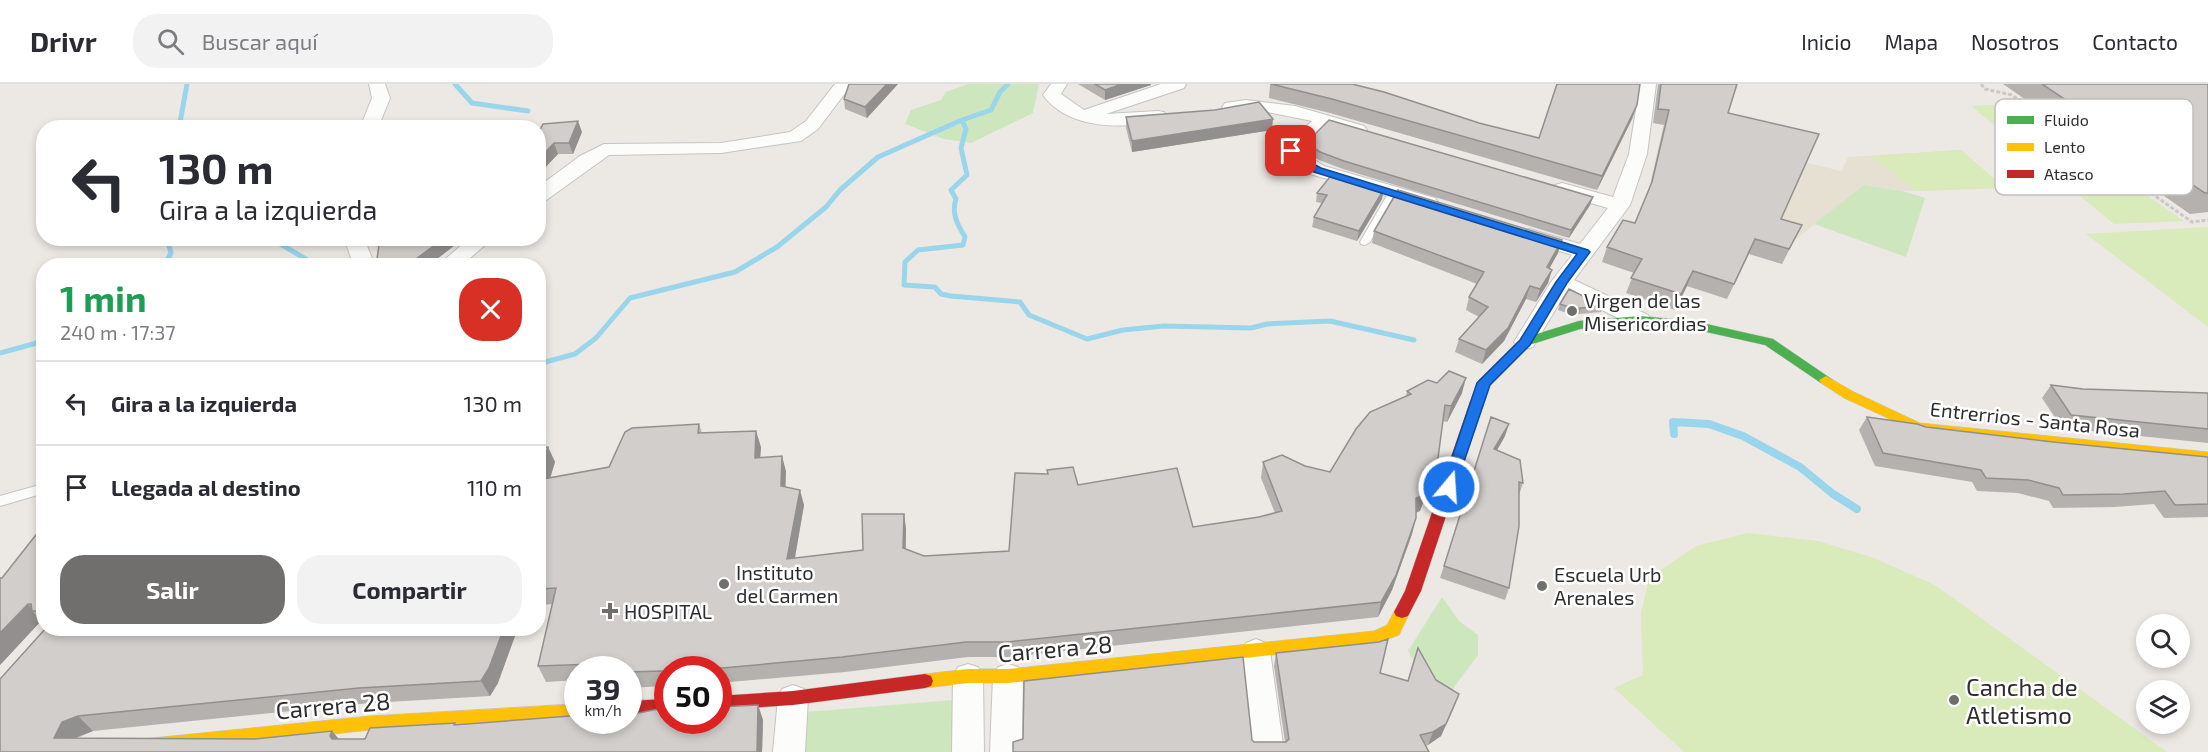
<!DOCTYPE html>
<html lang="es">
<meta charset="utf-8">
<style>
:root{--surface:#fff;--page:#f2f2f3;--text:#2b2b33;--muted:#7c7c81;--line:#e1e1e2;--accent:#706f6e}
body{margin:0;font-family:"Exo 2",sans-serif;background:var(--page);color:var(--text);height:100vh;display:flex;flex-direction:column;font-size:22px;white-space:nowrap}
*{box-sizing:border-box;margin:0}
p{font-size:20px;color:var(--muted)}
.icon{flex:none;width:33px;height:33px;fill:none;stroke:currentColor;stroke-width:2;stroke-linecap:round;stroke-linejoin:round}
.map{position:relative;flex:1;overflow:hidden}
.details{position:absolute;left:36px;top:174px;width:510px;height:378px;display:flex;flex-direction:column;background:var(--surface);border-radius:24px;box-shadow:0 3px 9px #0003}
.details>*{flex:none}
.guide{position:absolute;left:36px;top:36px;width:510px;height:126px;border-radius:24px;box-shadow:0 3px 9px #0003;background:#fff;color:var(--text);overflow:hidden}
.controls{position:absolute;left:2136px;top:530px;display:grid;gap:12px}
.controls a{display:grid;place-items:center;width:54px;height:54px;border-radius:50%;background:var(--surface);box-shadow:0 3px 9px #0003;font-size:30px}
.speed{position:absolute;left:564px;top:572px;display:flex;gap:12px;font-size:30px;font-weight:700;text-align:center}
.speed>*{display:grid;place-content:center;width:78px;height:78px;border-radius:50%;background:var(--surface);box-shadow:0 3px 9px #0003;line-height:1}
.speed small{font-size:15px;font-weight:400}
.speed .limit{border:9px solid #d22;background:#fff;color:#111}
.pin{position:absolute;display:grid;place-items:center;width:51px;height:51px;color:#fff;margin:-26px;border-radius:12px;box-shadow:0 3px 9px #0006}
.me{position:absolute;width:66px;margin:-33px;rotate:18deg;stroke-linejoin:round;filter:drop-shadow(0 0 4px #0008)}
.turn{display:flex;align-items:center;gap:21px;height:126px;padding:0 24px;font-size:27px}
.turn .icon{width:78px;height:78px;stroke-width:2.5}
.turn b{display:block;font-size:42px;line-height:51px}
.round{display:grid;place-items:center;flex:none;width:63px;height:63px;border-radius:24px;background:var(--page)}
.headline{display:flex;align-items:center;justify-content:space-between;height:102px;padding:0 24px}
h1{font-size:36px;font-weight:700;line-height:45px;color:#1e9e55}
.primary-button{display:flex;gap:12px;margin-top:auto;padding:12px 24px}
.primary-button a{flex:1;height:69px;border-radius:24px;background:var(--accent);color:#fff;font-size:24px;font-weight:700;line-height:69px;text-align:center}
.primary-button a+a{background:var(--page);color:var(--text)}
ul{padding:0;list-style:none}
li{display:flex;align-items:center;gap:18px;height:84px;padding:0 24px;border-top:2px solid var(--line)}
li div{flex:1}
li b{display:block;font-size:22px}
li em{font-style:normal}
header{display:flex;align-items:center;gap:36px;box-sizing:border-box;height:84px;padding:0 30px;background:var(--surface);border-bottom:2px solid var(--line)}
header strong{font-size:28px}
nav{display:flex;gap:33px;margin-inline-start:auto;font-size:21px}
.search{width:420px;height:54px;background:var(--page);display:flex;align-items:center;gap:15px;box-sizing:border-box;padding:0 21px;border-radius:24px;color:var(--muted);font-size:22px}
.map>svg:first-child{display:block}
</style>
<header>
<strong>Drivr</strong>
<div class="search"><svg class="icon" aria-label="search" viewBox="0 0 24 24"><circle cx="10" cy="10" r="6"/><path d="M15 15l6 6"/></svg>Buscar aquí</div>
<nav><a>Inicio</a><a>Mapa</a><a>Nosotros</a><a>Contacto</a></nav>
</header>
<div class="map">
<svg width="2208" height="668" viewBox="0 0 2208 668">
<rect width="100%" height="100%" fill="#ece8e4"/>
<path fill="#e6e0d3" d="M1663,43L1841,87L1848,73L1961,66L2005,104L1902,107L1864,101L1795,156L1647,112Z"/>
<path fill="#cee6be" d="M968,0H1039L1033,29L971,59L944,55L905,40L911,26L941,16L946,8Z
M1864,101L1902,107L1925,114L1906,173L1814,140Z
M1442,513L1459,537L1478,551V571L1452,606L1432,609L1408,567Z
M953,616L954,668H804L806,628Z"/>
<path fill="#d9eabb" d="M2016,20L2184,137L2114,140L1971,22Z
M1961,66L2005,104L1916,107L1870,72Z
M2208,143V243L2086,150Z
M1748,449L1818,457L1871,473L1935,501L2167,668H1684L1614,604L1643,591L1641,530L1649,494L1696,462Z"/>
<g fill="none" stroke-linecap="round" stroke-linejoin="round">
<path stroke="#99d6ec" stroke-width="5" d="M455,0L472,19L528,27
M1008,0L1000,8L991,26L962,36L966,45L961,64L967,91L951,106L956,115C951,130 958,141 965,153L963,161L918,166L905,178L904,201L935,203L941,210L951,212L1020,218L1029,231L1087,255L1123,246L1164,242L1251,244L1267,240L1330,237L1414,256
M179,44L187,0
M270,154L306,175L301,182
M164,182L171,169L167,154
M0,269L44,257
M538,280L575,270L596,254L630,214L735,188L777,163L826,123L840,106L878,73L962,36"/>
<path stroke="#99d6ec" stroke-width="8" d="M1674,350L1673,338L1709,340L1743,352L1800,383L1833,410L1857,425"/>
<g stroke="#c5c4c5" stroke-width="2">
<path id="lane" d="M1394,105L1399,108L1370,158L1365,161L1361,160L1360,158L1389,108Z
M36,402L41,404L42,407L41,410L0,422V412Z"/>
</g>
<g stroke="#c5c4c5" stroke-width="2">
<path id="street" d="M369,0H385L390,14L378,44H360L372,14Z
M835,0H852L818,45L801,57L721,69L609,71L545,117L538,119V103L580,72L604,60L721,59L790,48L806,37Z
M1051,0H1067L1061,10L1084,26L1161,0H1186L1184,4L1106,30L1158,27L1164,28L1167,32L1164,36C1126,45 1069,47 1043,11Z
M1640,0H1656L1647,70L1630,121L1574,196L1648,231L1651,236L1648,241L1640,243L1632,241L1566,208L1533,263L1525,265L1517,263L1514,258L1551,198L1572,171L1522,155L1519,151L1522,147L1529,145L1580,160L1608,124L1555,109L1552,105L1555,101L1562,99L1613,113L1629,70Z
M1246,16L1295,22L1364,42L1367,46L1364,50L1358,51L1327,42L1301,67L1324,82L1435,114L1438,118L1435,122L1428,124L1310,90L1294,81L1282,67L1312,37L1262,27H1225L1222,23L1225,19Z
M344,154H364L375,182H354Z
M470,154H493L461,182H437Z
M1256,555L1266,559L1270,567L1284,668H1252L1242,567L1246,559Z
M968,580L978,583L983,592L984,668H952L953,592L958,583Z
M1008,580L1018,583L1023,592L1022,668H990L993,592L998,583Z
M793,601L804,605L808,614L805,668H773L778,614L782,605Z"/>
</g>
<g stroke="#c5c4c5" stroke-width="1">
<path id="fast" d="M1640,232L1693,237L1773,255L1833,296L1831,299H1821L1765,261L1693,245L1640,240L1580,245L1529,261L1490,301L1482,321H1472L1470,318L1479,296L1521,255L1579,237Z"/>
</g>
<g stroke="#c5c4c5" stroke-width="1">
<path id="slow" d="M1826,292L1854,308L1920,339L2208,368V378L1918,348L1844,314L1821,299L1819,296Z
M1402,522L1408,524L1410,528L1399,551L1375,560L1008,599H968L925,604L919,602L917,597L919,592L925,590L968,585H1008L1374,547L1387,541L1396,524Z
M578,620V634L370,646L166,668H84L87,663L93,660L370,632Z"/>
</g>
<g stroke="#c5c4c5" stroke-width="1">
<path id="jam" d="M1477,314L1484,318L1421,507L1408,532L1402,534L1396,532L1394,528L1405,507L1470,318Z
M925,590L931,592L933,597L931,602L925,604L793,621L718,626V612L793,607Z
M668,615V629L628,631V617Z"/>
</g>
<path stroke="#c9c9c8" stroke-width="3" stroke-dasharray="4 2" stroke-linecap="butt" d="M1981,0L1985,5L2012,11L2192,138L2208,136"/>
<use href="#lane" fill="#fcfcfb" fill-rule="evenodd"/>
<use href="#street" fill="#fcfcfb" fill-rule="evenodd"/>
<use href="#fast" fill="#4caf50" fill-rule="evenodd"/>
<use href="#slow" fill="#ffc107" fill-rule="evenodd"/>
<use href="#jam" fill="#c62828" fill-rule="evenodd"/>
</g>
<path fill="#b4b1af" d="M898,0L867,34L845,25L844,15Z
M1078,0H1151V1L1105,16Z
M1270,0L1479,39L1539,54L1637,21L1632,35L1597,106L1330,29L1269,14Z
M1658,0H1737L1728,29L1781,135L1802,141L1782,180L1749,170L1727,215L1687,202L1675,226L1626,209L1634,189L1602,178L1607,163L1635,139L1649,107L1664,41L1653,39Z
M2003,0H2208V128L2190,130Z
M1126,33L1272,46L1132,68L1126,44Z
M582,48L573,70H558L538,91V50Z
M1306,59L1593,113L1590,121L1569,154L1343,85L1319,76L1305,67Z
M1317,109L1382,115L1357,157L1312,143L1314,133L1322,119L1316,118Z
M1374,147L1558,169L1549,184L1548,199L1536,218L1526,215L1504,257L1482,280L1455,268L1459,255L1479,233L1466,226L1469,213L1477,200L1372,159Z
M380,154H464L428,182H376Z
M1560,220L1603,222L1601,228L1579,230L1573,231L1558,226Z
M2051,301L2083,305L2208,309V359L2062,344L2042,314Z
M1407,307L1462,309L1447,338L1443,337L1434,389L1420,427L1416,428L1412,450L1392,506L1378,533L1008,573H968L845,588L718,599V585H668V636L758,621L763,636L762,668H0L46,544L498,599L490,612L370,619L93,647L77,654L255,655L332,647L339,655H365L455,639L456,641L639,629L666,624L664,619V602L628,604V585H578V596L546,598L538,582L553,520L538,521V364L548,363L555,378L550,394L609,383L699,340L702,349L761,363L760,374L786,387L785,403L804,421L795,474L863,466L904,430L906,445V465L924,472L1009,467L1047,390V386L1078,401L1193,443L1259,433L1275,429L1261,394L1263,378L1305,382L1330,388L1406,312Z
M1491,333L1505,352L1497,366L1523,399L1519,411L1509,504L1505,516L1440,494Z
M1867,333L1926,343L2053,358L2208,373V433L2164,434L2154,420L2114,423L2053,424L2049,417L2018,409L1977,407L1972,398L1875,382L1859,346Z
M44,447V539L41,537L0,581V494H2Z
M1276,569L1380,589L1408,597L1436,596L1454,623L1441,652L1428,661L1425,662L1023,655L1252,656L1254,658H1285L1274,582Z"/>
<path fill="#92908e" d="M887,0H898L867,34L865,23Z
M1122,0H1151V1L1105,16V6Z
M1637,21L1632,35L1597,106L1602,92Z
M1273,35L1272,46L1132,68V57Z
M578,37L582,48L573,70L569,59Z
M554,59L558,70L538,91V76Z
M1384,105L1382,115L1357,157L1359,147Z
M1593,113L1590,121L1569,154L1571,146Z
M444,154H464L428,182H414L412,178Z
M1562,156L1558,169L1543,196L1547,183Z
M400,176L402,182H397Z
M1552,186L1548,199L1536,218L1540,205Z
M1693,187L1687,202L1675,226L1681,210Z
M1530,202L1526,215L1504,257L1482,280L1486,266Z
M1581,224L1579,230L1573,231L1575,225Z
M1466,294L1462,309L1447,338L1451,322Z
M1509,340L1505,352L1491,377L1494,365Z
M756,347L761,363L759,390L755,374Z
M548,363L555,378L545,411L538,397V394Z
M782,372L786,387L785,417L781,402Z
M1438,374L1434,389L1420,427L1413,430L1416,414Z
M800,406L804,421L792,490L787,475Z
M904,430L906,445L905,479L903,464Z
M1416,434L1412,450L1392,506L1378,533L1381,518Z
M28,520L34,527H32L41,537L0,581V549Z
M504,544H518L498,599L490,612L481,597Z
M1459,610L1454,623L1441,652L1428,661L1433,648Z
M758,621L763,636L762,668H757Z
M78,632L93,647L77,653L70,668L54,654L62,638Z
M332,647L344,662L342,668L330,652Z"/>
<path fill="#d1cecb" stroke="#92908e" stroke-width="1.5" d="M849,0H887L865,23L844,15Z
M1095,0H1122L1105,6Z
M1271,0H1352L1384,8L1479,39L1539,54L1557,0H1640L1637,21L1602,92L1332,15Z
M1661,0H1737L1728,29L1819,50L1781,135L1802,141L1789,165L1755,155L1734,200L1693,187L1681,210L1631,194L1642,175L1607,163L1623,136L1635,139L1652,98L1669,26L1658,25Z
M2042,0H2208V109H2205Z
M1259,18L1273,35L1132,57L1126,33L1215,26Z
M1329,36L1593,113L1571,146L1344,77L1320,68L1306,59Z
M578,37L569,59H554L538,76V50L543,40Z
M1333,89L1384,105L1359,147L1314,133L1327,111L1317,109Z
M1398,106L1562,156L1547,183L1552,186L1540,205L1530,202L1508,244L1486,266L1459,255L1488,223L1469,213L1484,188L1374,147Z
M380,154H444L412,178L400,176L397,182H376Z
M1569,205L1603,222L1581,224L1575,225L1560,220Z
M1449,287L1466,294L1451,322L1445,321L1438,374L1424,411L1416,414V434L1396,491L1381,518L1007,558H966L842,573L711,585H668V619H664V589L662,587L628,588V585H622L624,579L538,582L556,504L538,505V396L609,383L625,348L632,344L699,340L698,349L756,347L755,374L782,372L781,402L800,406L787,475L863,466L862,430H904L903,464L924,472L1009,467L1015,389L1048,390L1047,386L1073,383L1078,401L1177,384L1193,443L1259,433L1282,427L1263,378L1282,371L1305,382L1330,388L1356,345L1370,328L1411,310L1407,307L1428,296L1437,299Z
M2051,301L2083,305L2208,309V345L2071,331Z
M1491,333L1509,340L1494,365L1520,376L1523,399L1519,398V442L1509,504L1444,482Z
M1867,333L1917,340L1926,343L2053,358L2208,373V420L2175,421L2165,407L2124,410L2063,411L2059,404L2028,396L1986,394L1981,386L1883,369Z
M548,363L538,394V364Z
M39,447H44V527H32L31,520H28L0,549V494H2Z
M46,544H504L489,584L481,597L359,604L78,632L62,638L54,654L255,655L332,647L330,652L332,655H365L370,644L455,639L454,641L570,632L578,630V636H628V628L639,629L668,623V636H718V623L758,621L757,668H0V595Z
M1388,555L1380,589L1408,597L1418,564L1436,596L1459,610L1446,640L1433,648L1420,651L1429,668H1013V658L1023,655L1024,597L1243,573L1252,656L1254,658H1286L1289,655L1276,569L1379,558Z"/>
<path fill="#1a73e8" stroke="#114b97" stroke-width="1.5" d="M1291,64L1304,75L1321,84L1588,166L1590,168L1567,199L1530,261L1490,301L1454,407H1444L1442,403L1477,299L1520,256L1556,198L1577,170L1314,88L1297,79L1287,69V65Z"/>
<g fill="#706f6e" stroke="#fff" stroke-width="2">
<circle cx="1572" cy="227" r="6"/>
<circle cx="724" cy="500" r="6"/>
<circle cx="1542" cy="502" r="6"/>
<path d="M607 518h6v6h6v6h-6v6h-6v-6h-6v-6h6z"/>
<circle cx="1954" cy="616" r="6"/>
</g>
<g text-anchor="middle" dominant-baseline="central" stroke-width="5" stroke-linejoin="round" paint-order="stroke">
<g font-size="20" fill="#2e2e2e" stroke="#fff" text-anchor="start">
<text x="1584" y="216">Virgen de las<tspan x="1584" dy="23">Misericordias</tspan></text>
<text x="736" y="488">Instituto<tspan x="736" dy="23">del Carmen</tspan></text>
<text x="1554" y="490">Escuela Urb<tspan x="1554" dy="23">Arenales</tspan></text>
<text x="624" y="527">HOSPITAL</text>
</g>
<g font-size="20" fill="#2e2e2e" stroke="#fff">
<text transform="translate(2035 335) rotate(6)">Entrerrios - Santa Rosa</text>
</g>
<g font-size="24" fill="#2e2e2e" stroke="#fff">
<text transform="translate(1055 564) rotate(-5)">Carrera 28</text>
<text transform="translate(333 621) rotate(-5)">Carrera 28</text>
</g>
<g font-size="24" fill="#2e2e2e" stroke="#fff" text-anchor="start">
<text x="1966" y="602">Cancha de<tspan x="1966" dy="28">Atletismo</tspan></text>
</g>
</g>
<rect x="1995" y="15" width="198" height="96" rx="9" fill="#fff" stroke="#c0c0c0" stroke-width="1.5"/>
<rect x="2007" y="32" width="27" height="8" fill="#4caf50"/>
<rect x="2007" y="59" width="27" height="8" fill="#ffc107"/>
<rect x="2007" y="86" width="27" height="8" fill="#c62828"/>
<g font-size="16" fill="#2e2e2e">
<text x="2044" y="42">Fluido</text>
<text x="2044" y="69">Lento</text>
<text x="2044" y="96">Atasco</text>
</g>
</svg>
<div class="controls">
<a><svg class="icon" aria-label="search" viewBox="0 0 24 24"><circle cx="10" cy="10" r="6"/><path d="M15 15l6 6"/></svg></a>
<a><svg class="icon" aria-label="layers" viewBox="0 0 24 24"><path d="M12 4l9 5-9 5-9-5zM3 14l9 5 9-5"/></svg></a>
</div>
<div class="speed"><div>39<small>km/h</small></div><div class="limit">50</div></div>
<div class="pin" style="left:1291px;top:67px;background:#d93025"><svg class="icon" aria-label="arrive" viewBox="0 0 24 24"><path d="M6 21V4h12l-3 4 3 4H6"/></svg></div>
<svg class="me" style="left:1449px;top:403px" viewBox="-20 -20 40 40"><circle r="17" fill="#1a73e8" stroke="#fff" stroke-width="3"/><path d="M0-11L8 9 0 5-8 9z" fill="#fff"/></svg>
<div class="guide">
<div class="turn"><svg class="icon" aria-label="left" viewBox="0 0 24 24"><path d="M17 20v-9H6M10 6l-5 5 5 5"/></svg><div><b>130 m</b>Gira a la izquierda</div></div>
</div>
<section class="details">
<div class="headline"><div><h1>1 min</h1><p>240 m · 17:37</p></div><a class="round" style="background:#d93025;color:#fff"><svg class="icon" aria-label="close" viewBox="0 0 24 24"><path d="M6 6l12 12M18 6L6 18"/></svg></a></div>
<ul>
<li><svg class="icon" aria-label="left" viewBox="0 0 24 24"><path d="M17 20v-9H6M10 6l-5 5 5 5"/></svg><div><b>Gira a la izquierda</b></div><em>130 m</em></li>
<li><svg class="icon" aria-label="arrive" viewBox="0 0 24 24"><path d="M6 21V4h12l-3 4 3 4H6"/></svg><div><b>Llegada al destino</b></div><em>110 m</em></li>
</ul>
<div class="primary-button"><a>Salir</a><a>Compartir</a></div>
</section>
</div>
